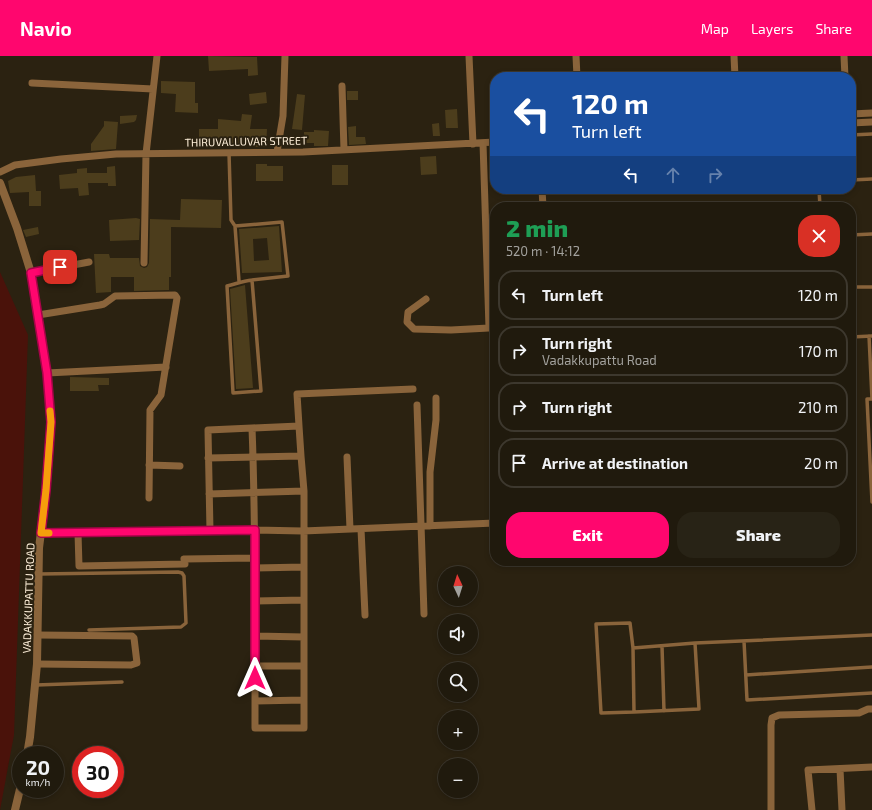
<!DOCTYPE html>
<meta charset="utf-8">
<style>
:root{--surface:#201a0d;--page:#282316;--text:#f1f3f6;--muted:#a2a19d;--line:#3d382e;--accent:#ff066e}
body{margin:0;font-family:"Exo 2",sans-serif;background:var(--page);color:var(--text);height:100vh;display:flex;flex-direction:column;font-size:15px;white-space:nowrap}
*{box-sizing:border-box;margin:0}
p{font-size:13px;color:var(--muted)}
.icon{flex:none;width:22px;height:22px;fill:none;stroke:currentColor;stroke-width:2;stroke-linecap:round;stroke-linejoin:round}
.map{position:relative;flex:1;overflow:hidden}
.panel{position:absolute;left:490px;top:146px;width:366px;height:364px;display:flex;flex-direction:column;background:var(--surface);border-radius:16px;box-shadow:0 2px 6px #0003,0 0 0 1px var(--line)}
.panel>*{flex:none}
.guide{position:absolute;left:490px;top:16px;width:366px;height:122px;border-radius:16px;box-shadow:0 2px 6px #0003,0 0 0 1px var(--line);background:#1a4fa0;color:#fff;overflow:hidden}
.needle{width:26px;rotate:356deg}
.fabs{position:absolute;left:438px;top:510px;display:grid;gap:8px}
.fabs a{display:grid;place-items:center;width:40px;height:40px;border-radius:50%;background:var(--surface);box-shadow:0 2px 6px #0003,0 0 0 1px var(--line);font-size:20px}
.speed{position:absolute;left:12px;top:690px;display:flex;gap:8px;font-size:20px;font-weight:700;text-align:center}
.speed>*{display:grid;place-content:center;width:52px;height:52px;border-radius:50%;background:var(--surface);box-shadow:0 2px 6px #0003,0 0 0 1px var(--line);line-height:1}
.speed small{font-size:10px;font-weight:400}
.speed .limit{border:6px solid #d22;background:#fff;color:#111}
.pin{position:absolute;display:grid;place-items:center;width:34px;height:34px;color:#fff;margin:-17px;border-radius:8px;box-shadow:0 2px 6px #0006}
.me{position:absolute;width:44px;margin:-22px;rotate:0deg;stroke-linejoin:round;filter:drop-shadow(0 0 3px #0008)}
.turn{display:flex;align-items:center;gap:14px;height:84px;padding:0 16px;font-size:18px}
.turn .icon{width:52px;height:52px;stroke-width:2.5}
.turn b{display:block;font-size:28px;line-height:34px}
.lanes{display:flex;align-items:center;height:38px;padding:0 16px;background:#0003;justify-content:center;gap:20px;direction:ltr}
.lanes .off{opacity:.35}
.round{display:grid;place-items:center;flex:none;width:42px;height:42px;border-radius:16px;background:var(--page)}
.headline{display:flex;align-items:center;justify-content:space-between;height:68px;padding:0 16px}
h1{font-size:24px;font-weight:800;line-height:30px;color:#1e9e55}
.primary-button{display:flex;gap:8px;margin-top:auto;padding:8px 16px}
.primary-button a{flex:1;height:46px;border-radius:16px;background:var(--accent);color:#fff;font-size:16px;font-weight:800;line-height:46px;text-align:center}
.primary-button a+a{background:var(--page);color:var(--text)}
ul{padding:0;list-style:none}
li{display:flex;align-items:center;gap:12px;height:50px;margin:0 8px 6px;padding:0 8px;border:2px solid var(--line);border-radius:16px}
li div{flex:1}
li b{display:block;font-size:15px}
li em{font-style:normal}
header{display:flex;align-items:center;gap:24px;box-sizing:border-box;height:56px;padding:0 20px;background:var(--accent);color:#fff}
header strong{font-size:19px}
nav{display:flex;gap:22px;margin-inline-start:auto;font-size:14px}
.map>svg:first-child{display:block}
</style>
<header>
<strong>Navio</strong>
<nav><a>Map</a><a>Layers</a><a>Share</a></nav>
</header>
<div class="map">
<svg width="872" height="754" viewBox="0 0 872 754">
<rect width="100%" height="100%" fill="#2b2211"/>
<path fill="#4a120a" d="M0,216L28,279L14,679L0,754Z"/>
<path fill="#4c3d1c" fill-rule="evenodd" d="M208,0L257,1L258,19L248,20V13L209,15Z
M161,25L195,26V47H198V57L175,56L176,38L161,37Z
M347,35H358V44H347Z
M266,36L267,47L250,49L249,38Z
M297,38L305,39L302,74L292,73Z
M457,53L458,72H446L445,54Z
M242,58L252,59L250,73H267L266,91H255V89L229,87V88L217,87V85L199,84V73H218V63L241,65Z
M137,59L136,64L134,66L120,68V60Z
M104,65L118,66L116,93L91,95V88L104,70Z
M439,67L440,80H433L432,68Z
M356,70V81H365L366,88L349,89L348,71Z
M314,74L329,75L328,90H314V87H304V76H314Z
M436,100L437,118L421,119L420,101Z
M256,108H267V110H283V125H256Z
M332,109H348V129H332Z
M115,110L116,130H108V127H88L89,139L79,140L78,132L60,133L59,119L77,117V113L87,112V117H107V111Z
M35,119L36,135H41V150H29V136L10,137L8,125L16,121Z
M181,143L222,144L221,172L171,171V221H169V234L134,235V221H111V236L96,237L94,198H109L110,202H139L140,210L144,212L147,211L149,207L150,163L180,164Z
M136,162L140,163L139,184L110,185L109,164Z
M279,170L282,216L242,217L239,173ZM267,182L269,204L254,205L253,183Z
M38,171L39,178L26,181L23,174Z
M245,229L253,332L236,333L230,233Z
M70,321L109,322V329H98L99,335H70Z"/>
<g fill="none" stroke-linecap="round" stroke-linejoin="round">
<path stroke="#8a643b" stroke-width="3.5" d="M851,79L872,78
M229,97L231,164L235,170L282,166L288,220L252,224L261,335L233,337L227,230C236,228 242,225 252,224
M851,124L872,123
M819,133L820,151
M235,170L239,225
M851,179L872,178
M851,231H872
M869,280L872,343
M851,281L872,280
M871,343H867L872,446
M39,518L178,516L182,517L184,520L186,567L181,571L89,574
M630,567L633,592L634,656L601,657L596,568Z
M744,585L747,644L872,637
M662,590L664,655
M633,592L695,587L872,579
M746,619L872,611
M36,629L122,626
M634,656L699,653L695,587"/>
<path stroke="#8a643b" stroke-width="7" d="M469,0L473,88
M576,0L577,21
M734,0L735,21
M844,0L845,21
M789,21L845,19
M32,27L153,33
M342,30L344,94
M851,58L872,57
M851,67L872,66
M483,87L488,241L495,240
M277,96L283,60L285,0
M0,116L15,109L61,103L116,98L303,96L495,86
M542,133L543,151
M144,207L146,98L157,0
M31,217L89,206
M426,243L408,256L407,266L414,273L451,274L489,272L488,241
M38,259L100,249L104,248L115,240L175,239L177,242L161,339L150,354L149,442
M47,317L166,311
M417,349L424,558
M299,370L297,338L413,333
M347,401L350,473
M208,402L301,400L304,435V672H255C255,572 256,472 252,372L299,370L301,400
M149,409L180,410
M209,438L304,435
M430,470V416L436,364V342
M361,473L365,559
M210,475L208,374L252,372
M41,477L255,474L303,475L495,467
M78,477L79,510L185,508L184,503L255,502
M255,512L304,511
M255,545L304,544
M255,580L304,581
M37,608L131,609L137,607L134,582L132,580L38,579
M255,610H304
M255,645L304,644
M840,713L842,754
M771,754V669L772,662L779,659L859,657L868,653H872
M812,754L808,714L872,711"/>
<path stroke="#8a643b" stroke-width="8" d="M0,127L17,172L31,217L47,317L51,366L46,435L39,492L37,608L30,681L27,699
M15,754L21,729"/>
</g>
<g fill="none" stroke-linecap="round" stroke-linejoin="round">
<g stroke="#a60448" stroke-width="10">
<path id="route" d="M60,211L31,217L47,317L51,366L46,434L41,477L255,474V622"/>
</g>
<use href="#route" stroke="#ff066e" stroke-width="7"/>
<path stroke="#f59e0b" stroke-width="7" d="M49,477H41L46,434L51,366L50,355"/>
</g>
<g text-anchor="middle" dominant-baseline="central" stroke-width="4" stroke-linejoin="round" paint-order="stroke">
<g font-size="11" fill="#fff0da" stroke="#2b2211">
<text transform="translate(246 85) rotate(-1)">THIRUVALLUVAR STREET</text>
<text transform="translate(28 542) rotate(-88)">VADAKKUPATTU ROAD</text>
</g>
</g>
</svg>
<div class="fabs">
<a><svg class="needle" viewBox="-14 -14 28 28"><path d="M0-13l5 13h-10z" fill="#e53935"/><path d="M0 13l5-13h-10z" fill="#a2a19d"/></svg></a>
<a><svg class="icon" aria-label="sound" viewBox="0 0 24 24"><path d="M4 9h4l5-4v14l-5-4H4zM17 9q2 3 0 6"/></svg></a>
<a><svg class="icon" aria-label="search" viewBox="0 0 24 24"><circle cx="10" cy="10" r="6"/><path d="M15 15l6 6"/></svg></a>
<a>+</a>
<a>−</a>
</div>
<div class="speed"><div>20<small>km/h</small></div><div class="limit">30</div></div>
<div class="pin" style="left:60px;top:211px;background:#d93025"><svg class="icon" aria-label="arrive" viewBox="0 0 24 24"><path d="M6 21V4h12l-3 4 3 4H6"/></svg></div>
<svg class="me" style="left:255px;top:622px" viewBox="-20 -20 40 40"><path d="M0-17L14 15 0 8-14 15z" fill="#ff066e" stroke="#fff" stroke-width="4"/></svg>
<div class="guide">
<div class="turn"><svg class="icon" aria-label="left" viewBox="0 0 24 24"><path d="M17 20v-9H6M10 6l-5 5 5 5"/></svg><div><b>120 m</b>Turn left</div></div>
<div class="lanes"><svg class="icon" aria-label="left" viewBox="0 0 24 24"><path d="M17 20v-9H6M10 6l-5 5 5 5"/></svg><svg class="icon off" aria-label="ahead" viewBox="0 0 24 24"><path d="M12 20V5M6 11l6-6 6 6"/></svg><svg class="icon off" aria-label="right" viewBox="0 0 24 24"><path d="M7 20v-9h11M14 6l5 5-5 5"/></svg></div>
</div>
<section class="panel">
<div class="headline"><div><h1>2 min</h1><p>520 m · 14:12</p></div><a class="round" style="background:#d93025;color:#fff"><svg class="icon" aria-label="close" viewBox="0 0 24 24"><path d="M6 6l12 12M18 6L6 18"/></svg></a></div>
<ul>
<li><svg class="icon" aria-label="left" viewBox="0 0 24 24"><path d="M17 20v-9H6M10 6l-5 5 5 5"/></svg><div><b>Turn left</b></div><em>120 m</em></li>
<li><svg class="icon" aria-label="right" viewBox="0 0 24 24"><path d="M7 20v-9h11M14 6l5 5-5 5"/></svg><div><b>Turn right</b><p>Vadakkupattu Road</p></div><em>170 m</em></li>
<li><svg class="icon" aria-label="right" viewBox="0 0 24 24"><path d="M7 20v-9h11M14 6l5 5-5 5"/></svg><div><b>Turn right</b></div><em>210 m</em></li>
<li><svg class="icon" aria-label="arrive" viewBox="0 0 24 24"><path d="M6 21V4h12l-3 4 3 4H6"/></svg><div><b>Arrive at destination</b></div><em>20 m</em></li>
</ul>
<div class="primary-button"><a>Exit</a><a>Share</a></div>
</section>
</div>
